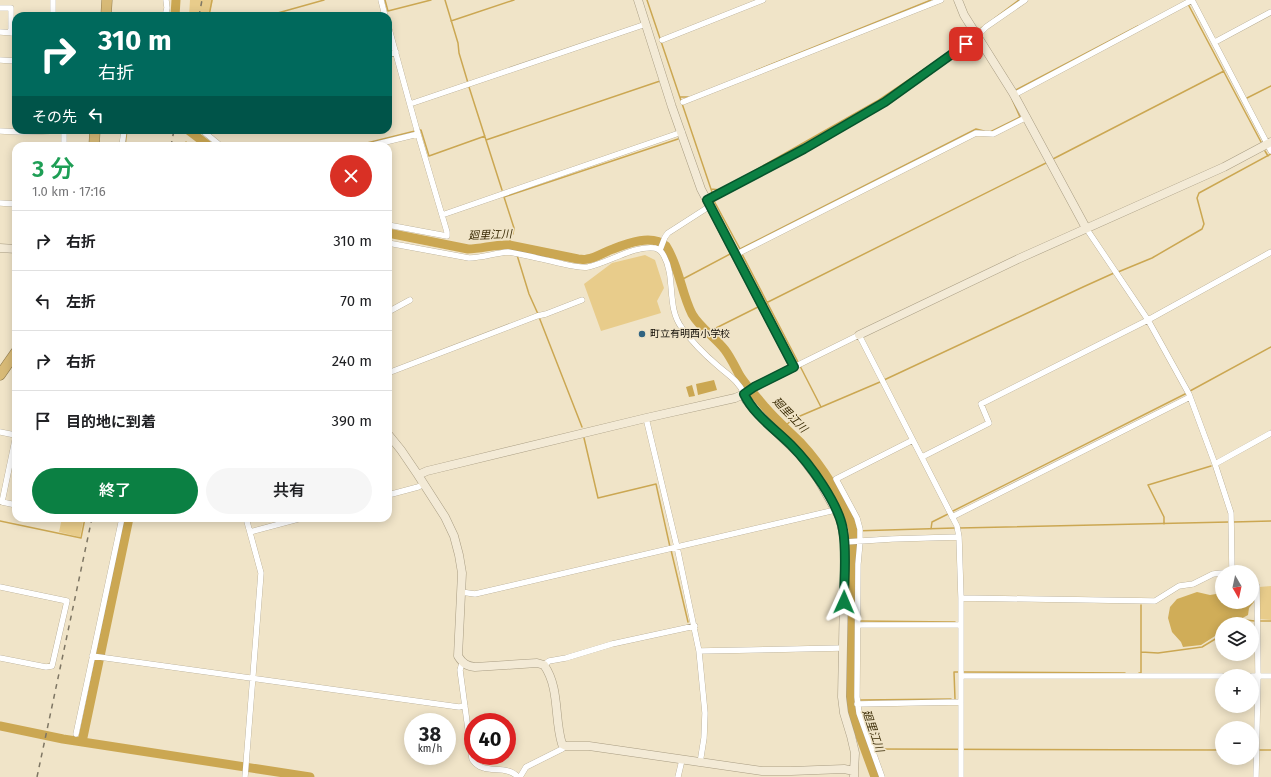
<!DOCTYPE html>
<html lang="ja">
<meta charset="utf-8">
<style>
:root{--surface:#fff;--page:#f6f6f6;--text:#202124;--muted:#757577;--line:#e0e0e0;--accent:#0b8043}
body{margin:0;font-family:"Fira Sans","Noto Sans JP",sans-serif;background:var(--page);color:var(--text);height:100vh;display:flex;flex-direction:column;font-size:15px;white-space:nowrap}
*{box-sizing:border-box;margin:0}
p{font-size:13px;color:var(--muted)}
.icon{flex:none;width:22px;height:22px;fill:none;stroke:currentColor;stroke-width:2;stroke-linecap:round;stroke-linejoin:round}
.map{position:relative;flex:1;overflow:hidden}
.drawer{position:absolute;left:12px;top:142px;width:380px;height:380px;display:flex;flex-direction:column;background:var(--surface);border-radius:12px;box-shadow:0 2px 10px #0003}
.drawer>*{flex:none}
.hud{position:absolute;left:12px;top:12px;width:380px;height:122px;border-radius:12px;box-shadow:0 2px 10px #0003;background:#00695c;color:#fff;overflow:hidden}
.needle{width:26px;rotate:171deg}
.fabs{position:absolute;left:1215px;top:565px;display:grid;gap:8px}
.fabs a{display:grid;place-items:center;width:44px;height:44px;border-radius:50%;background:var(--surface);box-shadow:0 2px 10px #0003;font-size:20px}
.speed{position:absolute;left:404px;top:713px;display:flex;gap:8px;font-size:20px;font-weight:700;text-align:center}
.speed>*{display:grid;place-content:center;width:52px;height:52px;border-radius:50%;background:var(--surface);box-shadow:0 2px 10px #0003;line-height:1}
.speed small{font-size:10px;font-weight:400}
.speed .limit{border:6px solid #d22;background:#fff;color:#111}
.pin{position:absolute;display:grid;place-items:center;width:34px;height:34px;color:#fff;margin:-17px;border-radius:8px;box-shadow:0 2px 6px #0006}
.me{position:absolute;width:44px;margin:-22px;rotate:1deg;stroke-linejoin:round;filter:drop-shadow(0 0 3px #0008)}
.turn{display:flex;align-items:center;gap:14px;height:84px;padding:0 20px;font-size:18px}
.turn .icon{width:52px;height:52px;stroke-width:2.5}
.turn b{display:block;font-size:28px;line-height:34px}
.then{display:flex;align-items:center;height:38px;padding:0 20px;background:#0003;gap:8px;font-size:15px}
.round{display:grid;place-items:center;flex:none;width:42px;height:42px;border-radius:21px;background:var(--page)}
.headline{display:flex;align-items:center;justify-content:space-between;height:68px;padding:0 20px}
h1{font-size:24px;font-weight:600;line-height:30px;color:#1e9e55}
.cta{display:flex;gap:8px;margin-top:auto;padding:8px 20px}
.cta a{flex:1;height:46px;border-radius:24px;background:var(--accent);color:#fff;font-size:16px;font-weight:600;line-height:46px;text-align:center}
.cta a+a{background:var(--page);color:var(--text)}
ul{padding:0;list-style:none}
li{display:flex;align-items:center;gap:12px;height:60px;padding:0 20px;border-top:1px solid var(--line)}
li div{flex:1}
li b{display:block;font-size:15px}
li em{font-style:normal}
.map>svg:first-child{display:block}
</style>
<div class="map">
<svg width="1271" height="777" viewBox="0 0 1271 777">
<rect width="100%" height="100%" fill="#f0e4c8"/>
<path fill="#e8cc8b" d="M190,0H213L209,16H189Z
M645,255L655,260L664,288L657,301L661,313L601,331L584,284L612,263Z
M62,518L83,522L80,537L59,532Z
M1271,586V620L1259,619V587Z"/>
<path fill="#d0ad58" d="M1252,585L1254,588V602L1249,608L1248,615L1237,621L1231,620L1224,622L1215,636L1201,645L1183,647L1181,642L1172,632L1168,618L1170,607L1177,599L1197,592L1210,595L1222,593V602H1252Z"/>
<path fill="#cba752" d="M714,380L717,390L698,395L696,384Z
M692,385L695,396L689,397L686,387Z"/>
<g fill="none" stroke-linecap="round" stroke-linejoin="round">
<path stroke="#cba752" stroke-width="1.5" d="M385,0L388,11L431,0
M445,0L458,43L459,53L468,83
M647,0L713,195
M1188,4L1261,142
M209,16L212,0
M267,16L324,0
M995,18L1019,0
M451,21L514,0
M977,31L984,26
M755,71L931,0
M469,87L502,190
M1014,91L1138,26
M680,97H688
M1247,98L1271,86
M419,130H421L429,156L485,136
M990,132L1020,117L1012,99
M486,140L660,81
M125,146L127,130
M185,146L186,142
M355,146L415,131
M1265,151L1268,156
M1051,160L1224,71
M724,188L877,101L960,45
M711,189L721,190
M504,197L678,139
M504,197L514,228L513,234
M713,199L740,249L976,129L984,131
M509,245L510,241
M517,252L518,246
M742,254L798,362
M517,255L529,294L538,314
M1118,272L1152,258L1202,229L1204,224L1197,198L1199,193L1271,154
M681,280L732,253
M764,304L1046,163
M539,317L582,427
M708,332L758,307
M800,366L821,407
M884,380L1083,287L1114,273
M1190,391L1271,347
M785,426L793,419L880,382
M584,438L598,498L656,484L670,547
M951,512L1187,393
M0,521L81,538L85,518
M1233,522L1271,521
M1164,524V517L1148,485L1211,466
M959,528L1229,522
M931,529L932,522L948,514
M853,531L955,528
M671,550L688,622
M851,621H855
M859,621L955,622
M1259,621H1271
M1243,624L1245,620L1255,621
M1141,652L1158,653L1202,647L1217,638L1222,630
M963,672L1125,673
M1139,673H1141V605
M955,699L954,672H959
M861,700L951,699
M850,701H853
M865,749H870
M874,749L1222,750
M1259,750H1271"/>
<path stroke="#cba752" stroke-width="9" d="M175,16L176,0
M188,130L209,146
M388,233L468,249C482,249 495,244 509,245L578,259C581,259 584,260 587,259C596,258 604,252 613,249C628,243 652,234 666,246C679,266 681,292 692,314C700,328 715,337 725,350C731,358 735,367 740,376C747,387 757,397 765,407C776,420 789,431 801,443C820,463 848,505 853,531L850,701L853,717L875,777
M0,726L63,739L310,777
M82,742L129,518"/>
<g stroke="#a89c82" stroke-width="6">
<path id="street" d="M53,0V16
M381,0L385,16
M1192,0L1271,151
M0,8H11V33
M165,16L167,8L166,0
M388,25L418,134L447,232V236L388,225
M0,32L16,33
M662,40L763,0
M1215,42L1271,12
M388,55L396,52
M0,60L16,61
M1014,95L1192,0
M683,102L941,0
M410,104L646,24
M112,130L124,131
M205,130L204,132L221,146
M0,131L21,132L79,130
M64,131V146
M122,146L124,130
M369,146L418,134
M707,200L804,149L885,102L977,36L986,27L1025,0
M0,203L16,204
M442,215L682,132
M1086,228L1148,320L1189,394L1215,464L1231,513L1232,572
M388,243L469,258C482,258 495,253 508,252C525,255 542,259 559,263C568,265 579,268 588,267C608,263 635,245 655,248C659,249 662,252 664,256C676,278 666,307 682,328C692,342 705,355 718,366C727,374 739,381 744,394
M660,250L665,237L668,233L710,206
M735,255L976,133L993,134L1027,117
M388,312L410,300
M794,367L859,335L957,526L959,537L961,598V777
M388,373L537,316L546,314L582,300
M646,418L677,547L699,651L705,713L704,738L700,763
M0,432L15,435
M16,435L2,502L16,505
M922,457L989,423L981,404L1148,320L1271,252
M1215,464L1271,433
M388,495L418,487L424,484
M952,517L1190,397
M250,532L302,518
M845,542L892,539L959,537
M1252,582L1257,586L1258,676L1256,777
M0,587L67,601L52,666L46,667L0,658
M461,592L475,594L831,511L836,509
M961,598L1155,601L1179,586L1193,584L1213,574L1222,573
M858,625H961
M699,651L843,648
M92,656L459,707L465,706
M462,663L460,670L472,759C483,777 505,763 518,777
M544,665L549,661L566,658L612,644L695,626
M961,676H1222
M1252,676H1271
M857,704L961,702
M76,734L122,518
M245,777L261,573L246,518
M520,777L526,767L562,749L566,746
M678,777L682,760
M882,777L859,713L857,697L858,564L860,542V529L857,518L836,479L913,440"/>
</g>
<g stroke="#a89c82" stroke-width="9">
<path id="secondary" d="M958,0L964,15L1013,93L1086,228
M0,248L16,249
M859,335L1018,259L1224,167L1271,142
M744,394L746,400L755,411L800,455L818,479L840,518L845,542L842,697L844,713L851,736L855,753L854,771
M388,434L401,450L418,475L445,517L454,536L459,555L462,573L458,656C463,664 467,666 475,667L537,663L544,665C560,688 554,718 562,744L566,746H589L762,771H791L844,769L854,771V777
M418,475L427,471L646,418L735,398L744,394L754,387L794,367L701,189L672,107L638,0"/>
</g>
<g stroke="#927d4f" stroke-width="11">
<path id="highway" d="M106,16L107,0
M94,146L95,130
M0,375L16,352"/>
</g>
<use href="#street" stroke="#fff" stroke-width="5.5"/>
<use href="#secondary" stroke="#f3ead6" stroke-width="8"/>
<use href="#highway" stroke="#d8ba77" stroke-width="10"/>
<path stroke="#7e7664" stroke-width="1.5" stroke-dasharray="5 5" stroke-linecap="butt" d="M199,16L202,0
M171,146L174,130
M37,777L92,518"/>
</g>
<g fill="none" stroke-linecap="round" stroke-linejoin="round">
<g stroke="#07532c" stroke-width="10">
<path id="route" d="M844,602C844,580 847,552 843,530C839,504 810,464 791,445C775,429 754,415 744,394L754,387L794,367L707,200L804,149L885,102L966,44"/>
</g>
<use href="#route" stroke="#0b8043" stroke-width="7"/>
</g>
<circle fill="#316481" stroke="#f0e4c8" stroke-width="1.5" cx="642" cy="334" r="4"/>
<g text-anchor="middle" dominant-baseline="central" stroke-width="3" stroke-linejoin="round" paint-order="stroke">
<g font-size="10" fill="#110d05" stroke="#f0e4c8" text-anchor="start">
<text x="650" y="334">町立有明西小学校</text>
</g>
<g font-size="11" font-style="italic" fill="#3c2d07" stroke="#f0e4c8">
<text transform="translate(490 235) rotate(-2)">廻里江川</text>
<text transform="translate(790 415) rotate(46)">廻里江川</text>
<text transform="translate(873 731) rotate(71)">廻里江川</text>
</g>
</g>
</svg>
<div class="fabs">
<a><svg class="needle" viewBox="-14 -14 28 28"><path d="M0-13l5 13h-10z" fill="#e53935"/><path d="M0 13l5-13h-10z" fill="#757577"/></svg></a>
<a><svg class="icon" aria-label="layers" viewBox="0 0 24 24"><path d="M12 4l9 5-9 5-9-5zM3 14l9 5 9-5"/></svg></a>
<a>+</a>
<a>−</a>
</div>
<div class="speed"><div>38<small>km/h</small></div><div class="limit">40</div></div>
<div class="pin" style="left:966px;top:44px;background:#d93025"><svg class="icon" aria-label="arrive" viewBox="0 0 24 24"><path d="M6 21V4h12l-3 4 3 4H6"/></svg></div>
<svg class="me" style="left:844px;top:602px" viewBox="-20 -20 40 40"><path d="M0-17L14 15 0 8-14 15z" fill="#0b8043" stroke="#fff" stroke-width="4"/></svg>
<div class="hud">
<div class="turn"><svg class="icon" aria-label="right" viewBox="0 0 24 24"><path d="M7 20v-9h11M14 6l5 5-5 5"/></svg><div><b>310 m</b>右折</div></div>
<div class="then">その先<svg class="icon" aria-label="left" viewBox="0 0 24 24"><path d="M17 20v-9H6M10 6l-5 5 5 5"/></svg></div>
</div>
<section class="drawer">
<div class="headline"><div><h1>3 分</h1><p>1.0 km · 17:16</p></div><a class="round" style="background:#d93025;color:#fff"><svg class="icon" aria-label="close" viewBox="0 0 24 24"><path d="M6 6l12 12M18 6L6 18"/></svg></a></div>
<ul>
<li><svg class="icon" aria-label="right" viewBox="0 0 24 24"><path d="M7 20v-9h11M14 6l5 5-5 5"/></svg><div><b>右折</b></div><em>310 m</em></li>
<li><svg class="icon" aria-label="left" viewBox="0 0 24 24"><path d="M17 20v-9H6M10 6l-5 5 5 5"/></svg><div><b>左折</b></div><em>70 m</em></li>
<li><svg class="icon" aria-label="right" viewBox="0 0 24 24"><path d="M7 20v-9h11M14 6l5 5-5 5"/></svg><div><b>右折</b></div><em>240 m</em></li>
<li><svg class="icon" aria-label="arrive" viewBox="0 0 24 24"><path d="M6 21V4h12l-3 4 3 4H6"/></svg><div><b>目的地に到着</b></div><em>390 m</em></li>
</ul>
<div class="cta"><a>終了</a><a>共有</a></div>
</section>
</div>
